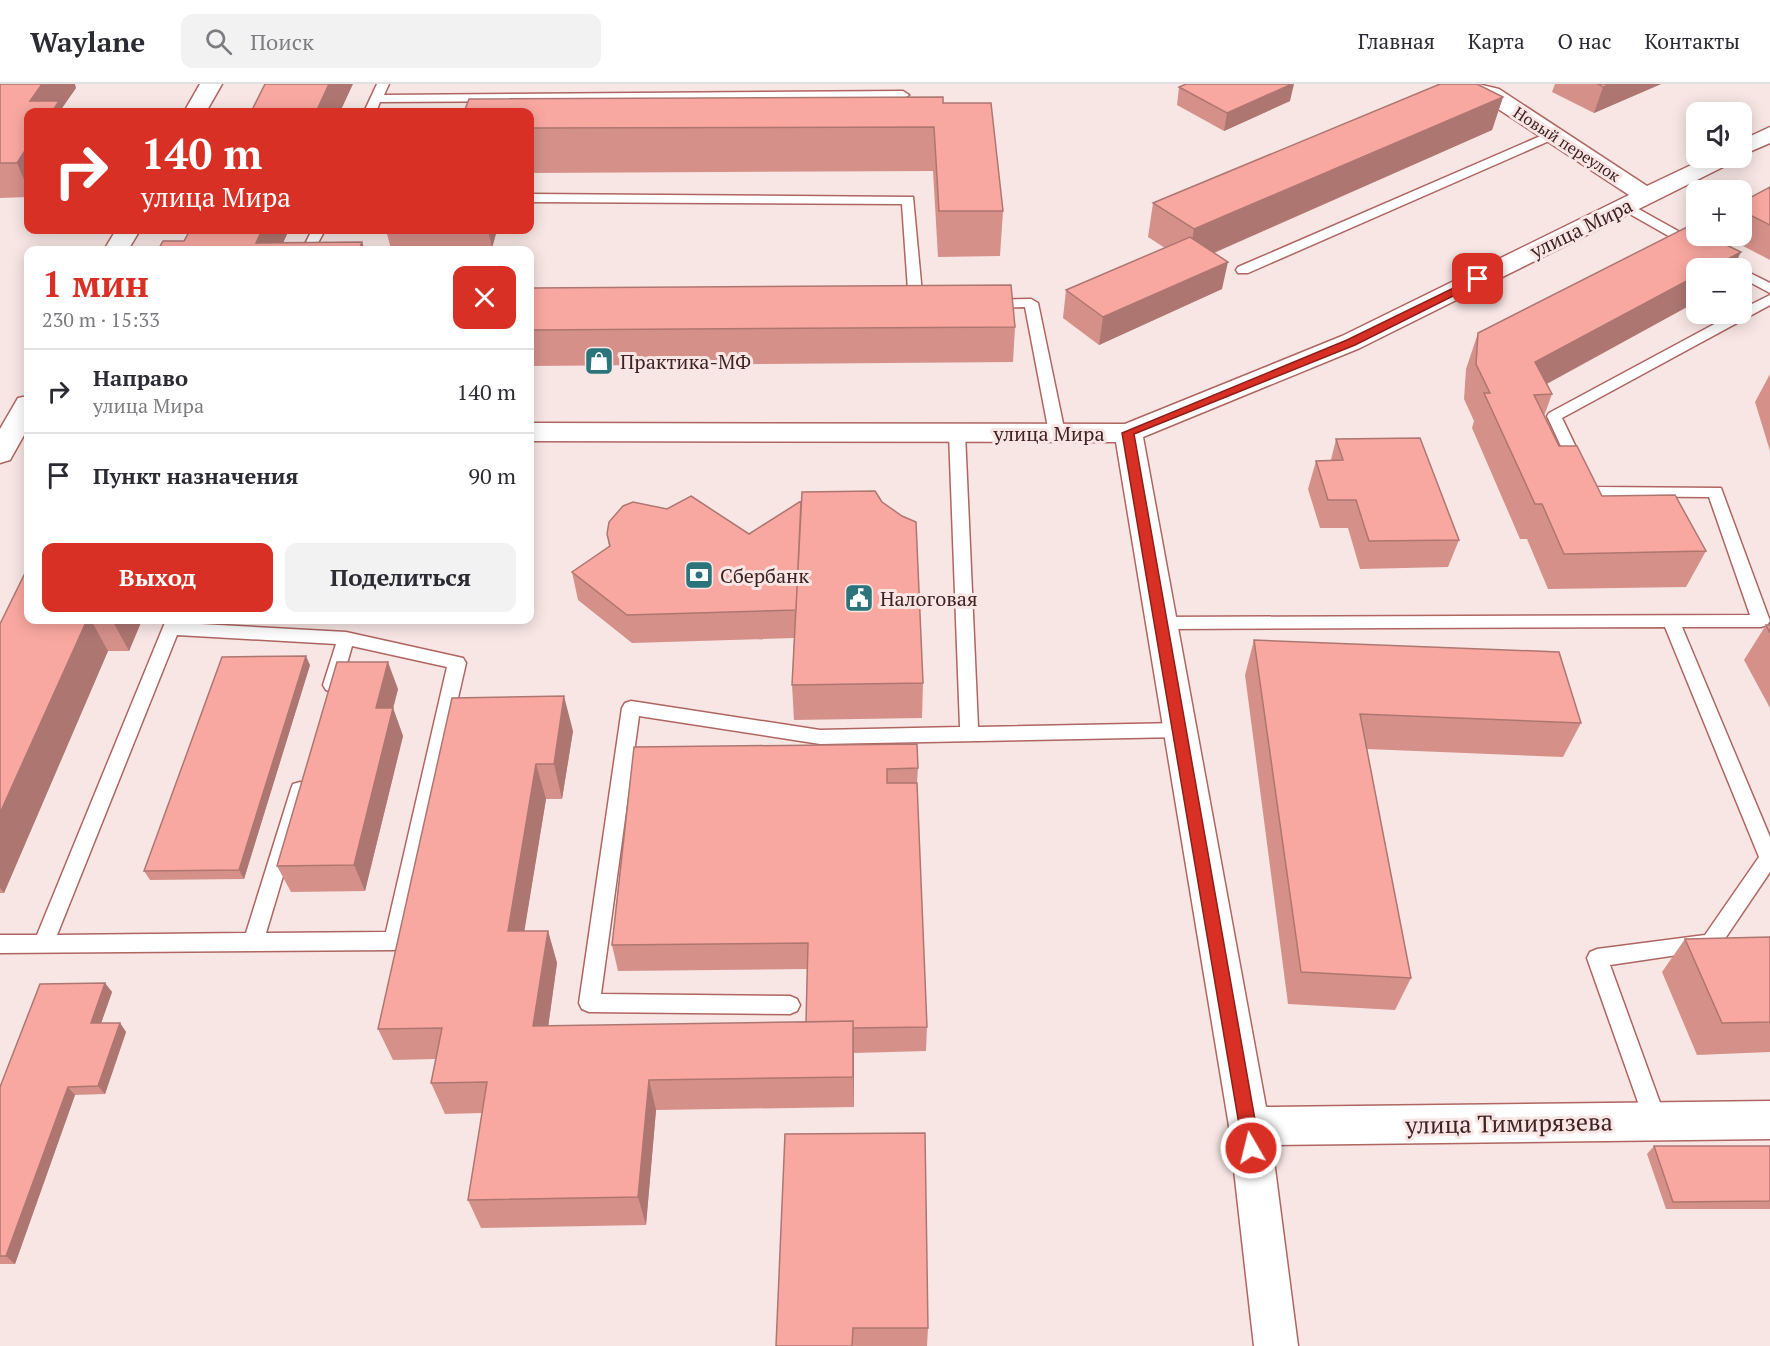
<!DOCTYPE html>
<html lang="ru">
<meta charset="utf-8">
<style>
:root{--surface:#fff;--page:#f2f2f3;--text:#2b2b33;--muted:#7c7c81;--line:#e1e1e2;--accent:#d93025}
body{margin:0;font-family:"PT Serif",serif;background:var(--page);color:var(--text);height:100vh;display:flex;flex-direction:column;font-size:22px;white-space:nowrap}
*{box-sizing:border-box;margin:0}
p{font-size:20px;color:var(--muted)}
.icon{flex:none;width:33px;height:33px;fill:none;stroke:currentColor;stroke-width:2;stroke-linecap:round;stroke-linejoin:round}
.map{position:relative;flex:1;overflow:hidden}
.sheet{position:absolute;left:24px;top:162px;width:510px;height:378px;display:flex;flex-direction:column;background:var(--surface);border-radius:12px;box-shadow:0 3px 15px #0003}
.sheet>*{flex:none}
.banner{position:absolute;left:24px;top:24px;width:510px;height:126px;border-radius:12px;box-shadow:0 3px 15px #0003;background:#d93025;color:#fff;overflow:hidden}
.buttons{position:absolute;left:1686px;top:18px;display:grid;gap:12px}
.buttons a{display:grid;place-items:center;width:66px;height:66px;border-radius:12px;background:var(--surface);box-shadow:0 3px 15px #0003;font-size:30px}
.pin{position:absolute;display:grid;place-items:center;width:51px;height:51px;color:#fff;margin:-26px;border-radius:12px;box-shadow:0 3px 9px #0006}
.me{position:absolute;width:66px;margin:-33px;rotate:352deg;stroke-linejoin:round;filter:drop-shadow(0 0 4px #0008)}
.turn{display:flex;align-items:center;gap:21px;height:126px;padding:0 18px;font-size:27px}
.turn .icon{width:78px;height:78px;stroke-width:2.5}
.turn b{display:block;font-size:42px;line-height:51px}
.round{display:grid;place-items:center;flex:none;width:63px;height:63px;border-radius:12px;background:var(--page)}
.headline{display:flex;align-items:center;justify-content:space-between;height:102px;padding:0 18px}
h1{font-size:36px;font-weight:800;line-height:45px;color:var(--accent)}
.primary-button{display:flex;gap:12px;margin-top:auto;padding:12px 18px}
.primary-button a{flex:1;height:69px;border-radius:12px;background:var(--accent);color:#fff;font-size:24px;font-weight:800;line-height:69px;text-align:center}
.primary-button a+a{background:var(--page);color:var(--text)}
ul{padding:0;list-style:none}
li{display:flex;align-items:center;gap:18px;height:84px;padding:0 18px;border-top:2px solid var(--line)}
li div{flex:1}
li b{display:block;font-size:22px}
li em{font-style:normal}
header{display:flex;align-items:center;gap:36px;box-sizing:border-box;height:84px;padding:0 30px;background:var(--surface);border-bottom:2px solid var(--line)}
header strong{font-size:28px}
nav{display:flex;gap:33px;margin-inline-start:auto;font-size:21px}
.search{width:420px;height:54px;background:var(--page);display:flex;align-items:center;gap:15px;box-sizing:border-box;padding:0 21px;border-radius:12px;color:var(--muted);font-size:22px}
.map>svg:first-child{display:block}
</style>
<header>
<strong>Waylane</strong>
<div class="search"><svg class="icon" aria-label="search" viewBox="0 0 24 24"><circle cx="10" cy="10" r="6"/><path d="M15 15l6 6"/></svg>Поиск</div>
<nav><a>Главная</a><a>Карта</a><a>О нас</a><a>Контакты</a></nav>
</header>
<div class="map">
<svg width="1770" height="1262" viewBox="0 0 1770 1262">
<rect width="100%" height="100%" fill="#f7e6e4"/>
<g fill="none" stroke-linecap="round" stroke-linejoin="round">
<g stroke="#af6560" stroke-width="3">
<path id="lane" d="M377,0H389L384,11L903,7L909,11L903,15L380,18L376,28H364Z
M1552,47L1558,51L1556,54L1248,189H1238L1236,186L1238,183Z
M530,110L913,113L923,220L916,224L909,220L902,120L530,118Z
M1626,118L1739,181L1741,184H1725L1621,125L1620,122L1621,119Z
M312,146H325L314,166H302Z
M1742,185L1770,199V209L1742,194Z
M1770,211V221L1562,334L1595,403L1721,404L1770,537L1767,541L1761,543H1682L1770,753V788L1718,865L1610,881L1667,1038L1664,1045L1656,1048L1648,1045L1645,1038L1587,874L1590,868L1597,865L1705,851L1759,773L1665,543L1161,545L1155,543L1152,539L1155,535L1161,533L1750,531L1709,413L1584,412L1547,332L1549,329L1733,230H1742V225Z
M1031,215L1038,219L1065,349L1057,354L1049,349L1025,223L990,224L983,220L990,216Z
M957,344L965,349L978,643L1180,639L1186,641L1189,646L1186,651L1180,653L820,660L639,632L601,910L790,912L797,915L800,921L797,927L790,930L589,928L582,925L579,919L622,624L625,619L631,617L820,646L960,643L949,349Z
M166,536H183L182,539L346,548L463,574L466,579L401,863L394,866L0,869V851H37ZM177,551L336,560L323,601L326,606L332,608L338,606L341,601L352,562L447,583L386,848L266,849L309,705L307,700L300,698L293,700L291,705L246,849L57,851Z"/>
</g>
<g stroke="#af6560" stroke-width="3">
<path id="street" d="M200,0H222L206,28H184Z
M1442,0H1478L1499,5L1647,102L1706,74H1734L1731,79L1360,264L1143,353L1266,1023L1770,1017V1055L1272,1061L1298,1262H1254L1229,1042L1116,358L530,357V339L1125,340L1342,252L1629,111L1483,15L1445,5Z
M1770,43V59L1742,71V56Z
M116,146H140L128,166H104Z
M28,312V344L10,376L0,379V345L18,314Z"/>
</g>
<use href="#lane" fill="#fff" fill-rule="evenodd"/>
<use href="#street" fill="#fff" fill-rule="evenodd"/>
</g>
<path fill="#d6908a" d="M0,0L76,4L62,24L28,28V113L0,114Z
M1555,0H1661L1594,29L1552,8Z
M1179,3L1290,17L1224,47L1177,21Z
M1503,13L1492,46L1214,169L1222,205L1099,261L1063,234L1066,206L1165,164L1148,153L1153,119Z
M943,19L1003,127L1000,172L938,173L933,87L530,89V28Z
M1770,103V176L1724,152H1742V118Z
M386,146H497L492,164L391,165Z
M1696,184V218L1547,300L1552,310L1544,332L1559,362L1602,412L1706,467L1686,503L1548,505L1527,455H1520L1472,344L1474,337L1464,315L1466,285L1478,249Z
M530,204L1015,243L1013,278L530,282Z
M1770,290V367L1755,318Z
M1336,355L1459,456L1448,483L1360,485L1348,444H1320L1308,405L1316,377L1331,376Z
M623,422L923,599L922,634L794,636L792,601L794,554L632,559L578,516L572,488L609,462L607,450Z
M28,536H142L129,567H108L4,809H0V540Z
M1766,541H1770V624L1744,576Z
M1254,556L1581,639L1563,673L1367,665L1411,894L1395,926L1288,920L1245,591Z
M310,581L244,795L150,796L144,787Z
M398,605L393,624L403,652L365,807L291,808L277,782Z
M452,614L573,647L562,715H546L524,847H548L557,879L548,942L806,938L807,885L618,887L612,861L634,663L918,684L917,699L927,943L926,967L854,969V1023L656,1026L646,1141L481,1144L468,1116L482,1029L445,1030L431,999L436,975L393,976L378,945Z
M1770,853V968L1697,971L1662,888L1685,855Z
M105,899L112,908L101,939H120L126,948L105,1010L75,1011L15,1180H0V1003Z
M785,1050L928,1244L927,1262H776Z
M1654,1062H1770V1125H1666L1647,1070Z"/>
<path fill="#ae7671" d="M42,0H75L76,4L62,24L64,28H35L30,17Z
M329,0H353L340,28H316Z
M1292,0H1294L1290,17L1224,47L1227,29Z
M1610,0H1661L1594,29L1603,3Z
M1503,13L1492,46L1188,180L1194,145Z
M28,62V105L17,79Z
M262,146H289L280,166L256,159Z
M488,146H497L492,164Z
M362,158L365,166H359Z
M1741,168L1733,184H1711Z
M1228,178L1222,205L1099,261L1103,233Z
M1696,192V218L1522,313L1535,278Z
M87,536H91L108,567L4,809L0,804V729Z
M112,536H142L129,567Z
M306,572L310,581L244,795L239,786Z
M388,578L398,605L386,652L376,624Z
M564,612L573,647L562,715L554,680Z
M393,624L403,652L365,807L354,781Z
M536,680L546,715L519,880L508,847Z
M548,847L557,879L544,973L533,942Z
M105,899L112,908L98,948L91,939Z
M853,937L854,969V1023L853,993Z
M120,939L126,948L105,1010L98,1002Z
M649,996L656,1026L646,1141L638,1113Z
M68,1003L75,1011L15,1180L6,1172Z"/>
<path fill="#f9a8a1" stroke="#ae7671" stroke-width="1.5" d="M0,0H42L30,17H59L52,28H28V62L17,79H0Z
M265,0H329L316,28H251Z
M1186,0H1292L1227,29L1179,3Z
M1440,0H1477L1503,13L1194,145L1153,119Z
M1598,0H1610L1603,3Z
M943,13V19H991L1003,127H939L934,43L530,44V28H464L469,15Z
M1770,103V141L1742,127V118Z
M1689,142L1696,145V152H1708L1741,168L1711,184H1696V192L1535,278L1552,310L1534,311L1559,362H1577L1602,412L1675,411L1706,467L1564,470L1542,420H1535L1484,309H1490L1476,280L1478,249Z
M190,146H262L256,159L362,158L359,166H158L163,157H184Z
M1190,153L1228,178L1103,233L1066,206Z
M1011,201L1015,243L530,246V204Z
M1420,354L1459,456L1369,457L1356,416H1328L1316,377L1343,376L1336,355Z
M875,407L882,418L902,432L916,438L923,599L792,601L802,408Z
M691,412L749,450L801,417L796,526L627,531L572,488L610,462L607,450L609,438L623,422L633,418L667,425Z
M28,483V536H87L0,729V540Z
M1766,541H1770V549Z
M1254,556L1559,568L1581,639L1360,630L1411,894L1301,888Z
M306,572L239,786L144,787L222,573Z
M337,578H388L376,624H393L354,781L277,782Z
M564,612L554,680H536L508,847H548L533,942L853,937V993L649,996L638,1113L468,1116L487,998L431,999L442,944L378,945L452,614Z
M917,660L918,684L887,685V699H917L927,943L853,944V937L806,938L808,859L612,861L634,663Z
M1770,853V938L1722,939L1685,855Z
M105,899L91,939H120L98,1002L68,1003L6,1172H0V1003L40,900Z
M925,1049L928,1244H853L852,1262H776L785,1050Z
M1654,1062H1770V1117L1673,1118Z"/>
<path fill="#d93025" stroke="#8d1f18" stroke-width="1.5" d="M1478,192L1481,193V198L1355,261L1134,350L1260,1064L1257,1069L1251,1072L1245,1069L1243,1064L1122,349L1347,256Z"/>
<defs>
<g id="shop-square" transform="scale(1.5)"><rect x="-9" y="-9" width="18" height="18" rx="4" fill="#2b747c" stroke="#f7e6e4"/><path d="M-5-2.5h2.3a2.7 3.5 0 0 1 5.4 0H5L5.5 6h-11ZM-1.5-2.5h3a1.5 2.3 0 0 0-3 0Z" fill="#fff"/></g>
<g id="bank-square" transform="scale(1.5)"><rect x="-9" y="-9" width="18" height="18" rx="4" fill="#2b747c" stroke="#f7e6e4"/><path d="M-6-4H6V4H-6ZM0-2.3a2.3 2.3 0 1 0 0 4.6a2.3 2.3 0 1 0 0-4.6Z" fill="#fff"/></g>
<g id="civic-square" transform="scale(1.5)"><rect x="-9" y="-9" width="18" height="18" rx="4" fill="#2b747c" stroke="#f7e6e4"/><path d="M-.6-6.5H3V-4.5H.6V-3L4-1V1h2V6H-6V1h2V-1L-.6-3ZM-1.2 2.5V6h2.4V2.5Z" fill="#fff"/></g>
</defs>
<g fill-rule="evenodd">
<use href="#shop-square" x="599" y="277"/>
<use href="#bank-square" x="699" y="491"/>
<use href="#civic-square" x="859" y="514"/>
</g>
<g text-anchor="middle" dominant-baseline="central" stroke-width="6" stroke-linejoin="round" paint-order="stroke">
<g font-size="16" fill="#40211f" stroke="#f7e6e4">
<text transform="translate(1567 60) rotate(33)">Новый переулок</text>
</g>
<g font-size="20" fill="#40211f" stroke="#f7e6e4">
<text transform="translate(1581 144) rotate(-26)">улица Мира</text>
<text x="1049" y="349">улица Мира</text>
</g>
<g font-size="20" fill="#40211f" stroke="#f7e6e4" text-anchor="start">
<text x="620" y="277">Практика-МФ</text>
<text x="720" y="491">Сбербанк</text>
<text x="880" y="514">Налоговая</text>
</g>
<g font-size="24" fill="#40211f" stroke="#f7e6e4">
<text transform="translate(1509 1039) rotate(-1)">улица Тимирязева</text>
</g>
</g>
</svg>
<div class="buttons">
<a><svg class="icon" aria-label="sound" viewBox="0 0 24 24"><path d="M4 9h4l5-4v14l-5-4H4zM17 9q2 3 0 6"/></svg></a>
<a>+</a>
<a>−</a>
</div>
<div class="pin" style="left:1478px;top:195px;background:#d93025"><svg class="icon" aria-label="arrive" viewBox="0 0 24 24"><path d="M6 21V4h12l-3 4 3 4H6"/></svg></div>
<svg class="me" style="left:1251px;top:1064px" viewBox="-20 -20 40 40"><circle r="17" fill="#d93025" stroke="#fff" stroke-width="3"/><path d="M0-11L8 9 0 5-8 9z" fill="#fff"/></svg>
<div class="banner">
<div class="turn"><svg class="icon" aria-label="right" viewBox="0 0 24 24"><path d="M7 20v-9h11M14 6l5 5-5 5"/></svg><div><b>140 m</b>улица Мира</div></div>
</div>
<section class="sheet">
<div class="headline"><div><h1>1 мин</h1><p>230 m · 15:33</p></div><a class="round" style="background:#d93025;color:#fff"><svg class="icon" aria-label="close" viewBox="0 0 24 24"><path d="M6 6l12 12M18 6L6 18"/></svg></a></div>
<ul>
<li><svg class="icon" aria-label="right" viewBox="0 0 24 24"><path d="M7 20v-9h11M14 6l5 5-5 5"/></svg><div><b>Направо</b><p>улица Мира</p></div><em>140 m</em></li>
<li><svg class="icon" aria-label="arrive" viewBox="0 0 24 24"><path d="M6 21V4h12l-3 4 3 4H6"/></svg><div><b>Пункт назначения</b></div><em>90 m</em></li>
</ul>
<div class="primary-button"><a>Выход</a><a>Поделиться</a></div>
</section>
</div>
